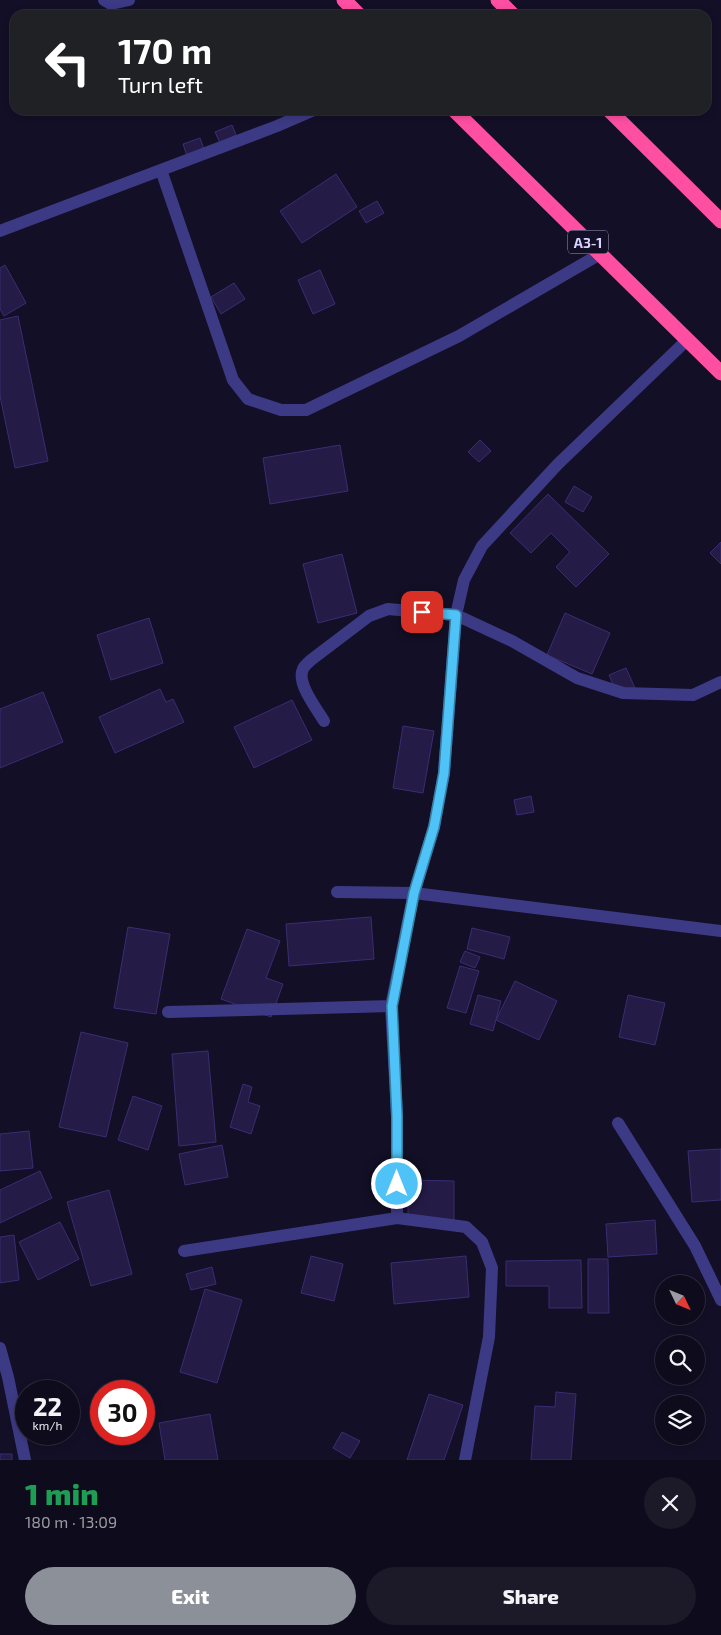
<!DOCTYPE html>
<meta charset="utf-8">
<style>
:root{--surface:#0e0b1c;--page:#1c1929;--text:#f1f3f6;--muted:#9b9ba3;--line:#2e2b3b;--accent:#8c9099}
body{margin:0;font-family:"Exo 2",sans-serif;background:var(--page);color:var(--text);height:100vh;display:flex;flex-direction:column;font-size:19px;white-space:nowrap}
*{box-sizing:border-box;margin:0}
p{font-size:16px;color:var(--muted)}
.icon{flex:none;width:28px;height:28px;fill:none;stroke:currentColor;stroke-width:2;stroke-linecap:round;stroke-linejoin:round}
.map{position:relative;height:1460px;overflow:hidden}
.sheet{display:flex;flex-direction:column;background:var(--surface);flex:1}
.sheet>*{flex:none}
.guide{position:absolute;left:10px;top:10px;width:701px;height:105px;border-radius:15px;box-shadow:0 2px 8px #0003,0 0 0 1px var(--line);background:#202124;color:#fff;overflow:hidden}
.needle{width:32px;rotate:133deg}
.tools{position:absolute;left:655px;top:1275px;display:grid;gap:10px}
.tools a{display:grid;place-items:center;width:50px;height:50px;border-radius:50%;background:var(--surface);box-shadow:0 2px 8px #0003,0 0 0 1px var(--line);font-size:25px}
.speed{position:absolute;left:15px;top:1380px;display:flex;gap:10px;font-size:25px;font-weight:700;text-align:center}
.speed>*{display:grid;place-content:center;width:65px;height:65px;border-radius:50%;background:var(--surface);box-shadow:0 2px 8px #0003,0 0 0 1px var(--line);line-height:1}
.speed small{font-size:12px;font-weight:400}
.speed .limit{border:8px solid #d22;background:#fff;color:#111}
.pin{position:absolute;display:grid;place-items:center;width:42px;height:42px;color:#fff;margin:-21px;border-radius:10px;box-shadow:0 2px 8px #0006}
.me{position:absolute;width:55px;margin:-28px;rotate:0deg;stroke-linejoin:round;filter:drop-shadow(0 0 4px #0008)}
.turn{display:flex;align-items:center;gap:18px;height:105px;padding:0 25px;font-size:22px}
.turn .icon{width:65px;height:65px;stroke-width:2.5}
.turn b{display:block;font-size:35px;line-height:42px}
.round{display:grid;place-items:center;flex:none;width:52px;height:52px;border-radius:26px;background:var(--page)}
.head{display:flex;align-items:center;justify-content:space-between;height:85px;padding:0 25px}
h1{font-size:30px;font-weight:800;line-height:38px;color:#1e9e55}
.button{display:flex;gap:10px;margin-top:auto;padding:10px 25px}
.button a{flex:1;height:58px;border-radius:30px;background:var(--accent);color:#fff;font-size:20px;font-weight:800;line-height:58px;text-align:center}
.button a+a{background:var(--page);color:var(--text)}
.map>svg:first-child{display:block}
</style>
<div class="map">
<svg width="721" height="1460" viewBox="0 0 721 1460">
<rect width="100%" height="100%" fill="#130f26"/>
<path fill="#241b47" stroke="#3b2d73" d="M232,125L236,135L220,143L215,132Z
M200,138L204,149L187,156L183,144Z
M336,174L357,207L302,243L280,211Z
M377,201L384,213L366,223L359,211Z
M5,265L26,303L4,316L0,309V268Z
M320,270L335,304L313,314L298,280Z
M234,283L245,299L221,314L211,297Z
M18,316L48,461L15,468L0,396V320Z
M480,440L491,451L479,462L468,452Z
M340,445L348,491L270,504L263,458Z
M574,486L592,497L583,512L565,502Z
M548,494L609,554L576,587L556,567L570,552L551,533L531,553L510,533Z
M721,542V564L710,553Z
M342,554L357,613L318,623L303,564Z
M565,613L610,633L592,674L547,655Z
M149,618L163,663L111,680L97,635Z
M626,668L635,688L618,696L609,675Z
M160,689L166,702L173,699L184,722L115,753L99,717Z
M43,692L63,742L0,768V709Z
M292,700L312,740L254,768L234,727Z
M403,726L434,731L423,793L393,788Z
M531,796L534,812L517,815L514,800Z
M371,917L374,959L289,966L286,924Z
M128,927L170,934L156,1014L114,1008Z
M472,928L510,937L504,959L467,949Z
M247,929L280,941L266,978L283,984L271,1017L221,999Z
M465,951L480,957L475,968L460,962Z
M460,966L479,971L466,1013L447,1008Z
M515,981L557,1001L539,1040L496,1020Z
M478,995L501,1001L493,1031L470,1024Z
M628,995L665,1003L655,1045L619,1037Z
M81,1032L128,1043L106,1137L59,1127Z
M208,1051L216,1142L179,1146L172,1054Z
M243,1084L252,1087L248,1102L260,1106L251,1134L230,1127Z
M133,1096L162,1106L148,1150L118,1140Z
M29,1131L33,1168L0,1171V1134Z
M222,1145L228,1177L185,1185L179,1154Z
M721,1149V1200L692,1202L688,1151Z
M40,1171L52,1198L0,1223V1190Z
M408,1180L454,1181V1220H408Z
M109,1190L132,1274L91,1286L67,1202Z
M655,1220L657,1254L608,1257L606,1224Z
M60,1222L79,1259L38,1280L19,1242Z
M14,1235L19,1280L0,1283V1237Z
M311,1256L343,1264L334,1301L301,1293Z
M466,1256L469,1297L394,1304L391,1263Z
M588,1259H608L609,1313H588Z
M581,1260L582,1308H549V1286H506V1261Z
M212,1267L216,1284L191,1290L186,1274Z
M205,1289L242,1300L217,1383L180,1372Z
M556,1392L576,1394L571,1460H531L535,1406L555,1407Z
M429,1394L463,1405L444,1460H407Z
M210,1414L218,1460H165L159,1423Z
M342,1432L360,1441L350,1458L333,1448Z
M0,1454H12V1460H0Z"/>
<g fill="none" stroke-linecap="round" stroke-linejoin="round">
<path stroke="#3d3a85" stroke-width="12" d="M104,0L111,4L129,0
M161,170L233,380L248,399L281,410H306L459,336L600,254
M0,231L277,126L314,110
M324,721C317,709 296,683 303,669C304,666 308,663 311,660L369,616L388,609L456,615L512,641L577,678L623,693L693,695L721,682
M337,892L414,893L721,931
M168,1012L391,1006
M618,1123L695,1246L721,1300
M397,1218V1116L391,1006L414,893L434,827L444,773L456,615L464,580L482,546L558,464L687,340
M184,1251L397,1218L466,1227L482,1242L492,1268L489,1337L465,1460
M0,1348L8,1377L25,1460"/>
<path stroke="#ff4fa3" stroke-width="15" d="M344,0L359,15
M498,0L513,15
M454,110L721,373
M609,110L721,221"/>
</g>
<g fill="none" stroke-linecap="round" stroke-linejoin="round">
<g stroke="#337fa1" stroke-width="12">
<path id="route" d="M397,1184V1116L392,1006L414,893L434,827L444,773L456,615L422,612"/>
</g>
<use href="#route" stroke="#4fc3f7" stroke-width="9"/>
</g>
<g text-anchor="middle" dominant-baseline="central" stroke-width="5" stroke-linejoin="round" paint-order="stroke">
<rect fill="#130f26" stroke="#9e99be" stroke-width="1" x="568" y="230.5" width="40" height="23" rx="4"/>
<g font-size="14" font-weight="bold" fill="#d9d4ff">
<text x="588" y="242">A3-1</text>
</g>
</g>
</svg>
<div class="tools">
<a><svg class="needle" viewBox="-14 -14 28 28"><path d="M0-13l5 13h-10z" fill="#e53935"/><path d="M0 13l5-13h-10z" fill="#9b9ba3"/></svg></a>
<a><svg class="icon" aria-label="search" viewBox="0 0 24 24"><circle cx="10" cy="10" r="6"/><path d="M15 15l6 6"/></svg></a>
<a><svg class="icon" aria-label="layers" viewBox="0 0 24 24"><path d="M12 4l9 5-9 5-9-5zM3 14l9 5 9-5"/></svg></a>
</div>
<div class="speed"><div>22<small>km/h</small></div><div class="limit">30</div></div>
<div class="pin" style="left:422px;top:612px;background:#d93025"><svg class="icon" aria-label="arrive" viewBox="0 0 24 24"><path d="M6 21V4h12l-3 4 3 4H6"/></svg></div>
<svg class="me" style="left:397px;top:1184px" viewBox="-20 -20 40 40"><circle r="17" fill="#4fc3f7" stroke="#fff" stroke-width="3"/><path d="M0-11L8 9 0 5-8 9z" fill="#fff"/></svg>
<div class="guide">
<div class="turn"><svg class="icon" aria-label="left" viewBox="0 0 24 24"><path d="M17 20v-9H6M10 6l-5 5 5 5"/></svg><div><b>170 m</b>Turn left</div></div>
</div>
</div>
<section class="sheet">
<div class="head"><div><h1>1 min</h1><p>180 m · 13:09</p></div><a class="round"><svg class="icon" aria-label="close" viewBox="0 0 24 24"><path d="M6 6l12 12M18 6L6 18"/></svg></a></div>
<div class="button"><a>Exit</a><a>Share</a></div>
</section>
